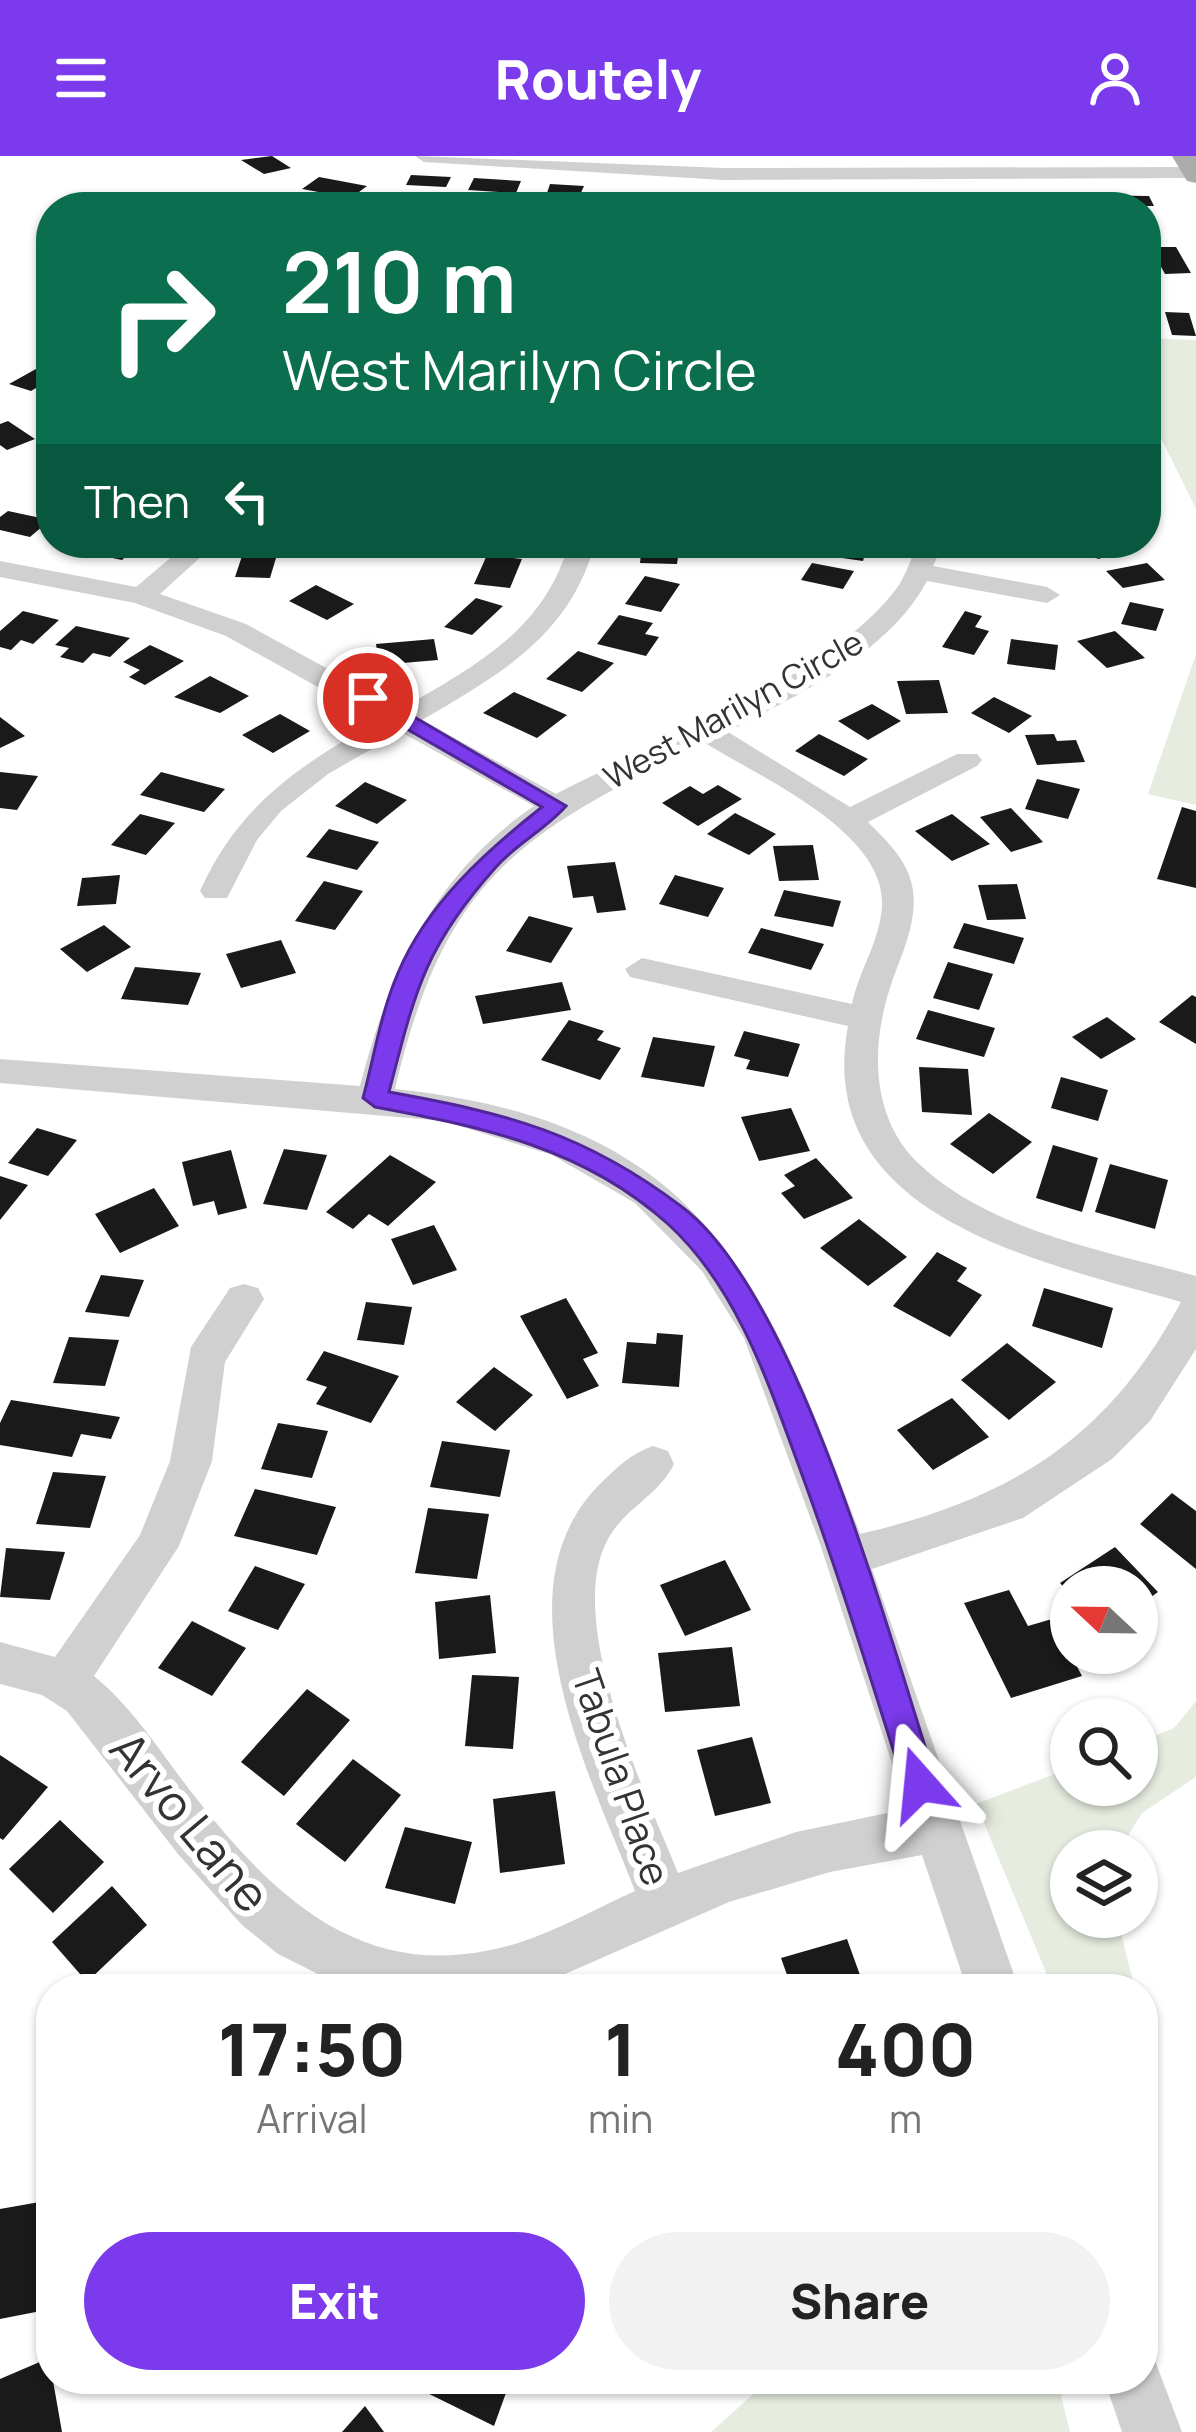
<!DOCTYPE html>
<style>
:root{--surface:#fff;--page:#f2f2f2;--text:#222;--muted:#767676;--accent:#7c3aed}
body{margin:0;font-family:Manrope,sans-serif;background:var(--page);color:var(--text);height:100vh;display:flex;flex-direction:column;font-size:45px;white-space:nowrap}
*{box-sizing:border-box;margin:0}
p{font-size:39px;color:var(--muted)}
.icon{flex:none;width:66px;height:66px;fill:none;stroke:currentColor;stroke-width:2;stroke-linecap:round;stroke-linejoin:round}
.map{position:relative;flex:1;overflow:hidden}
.sheet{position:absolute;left:36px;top:1818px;width:1122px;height:420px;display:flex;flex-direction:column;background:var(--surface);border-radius:48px;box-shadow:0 3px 9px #0004}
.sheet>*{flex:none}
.guide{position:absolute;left:36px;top:36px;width:1125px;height:366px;border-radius:48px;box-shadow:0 3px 9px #0004;background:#0b6e4f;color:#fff;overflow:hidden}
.needle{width:78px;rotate:292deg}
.fabs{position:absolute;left:1050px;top:1410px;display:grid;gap:24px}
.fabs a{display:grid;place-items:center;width:108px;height:108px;border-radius:50%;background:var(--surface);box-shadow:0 3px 9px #0004;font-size:60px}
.pin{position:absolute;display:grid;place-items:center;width:102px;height:102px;color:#fff;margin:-51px;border:6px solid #fff;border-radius:50%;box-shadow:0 3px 12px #0007}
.me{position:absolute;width:132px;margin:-66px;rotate:342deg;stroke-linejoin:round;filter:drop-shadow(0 0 9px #0008)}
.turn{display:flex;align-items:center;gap:42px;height:252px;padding:0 48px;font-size:54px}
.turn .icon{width:156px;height:156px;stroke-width:2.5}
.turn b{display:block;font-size:84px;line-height:102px}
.then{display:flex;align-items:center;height:114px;padding:0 48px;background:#0003;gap:24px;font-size:45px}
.eta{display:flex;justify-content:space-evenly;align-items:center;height:204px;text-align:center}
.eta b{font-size:72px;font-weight:800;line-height:84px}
.cta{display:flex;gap:24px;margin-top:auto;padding:24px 48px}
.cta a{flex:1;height:138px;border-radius:72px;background:var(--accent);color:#fff;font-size:48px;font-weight:800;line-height:138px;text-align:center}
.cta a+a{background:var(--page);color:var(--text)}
header{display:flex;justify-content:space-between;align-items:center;height:156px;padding:0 48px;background:var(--accent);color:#fff;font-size:54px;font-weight:800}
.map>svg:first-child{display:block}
</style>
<header><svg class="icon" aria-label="menu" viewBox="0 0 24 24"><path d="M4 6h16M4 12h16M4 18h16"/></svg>Routely<svg class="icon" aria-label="person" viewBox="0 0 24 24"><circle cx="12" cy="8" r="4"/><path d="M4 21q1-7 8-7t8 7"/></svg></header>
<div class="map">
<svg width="1196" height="2276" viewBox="0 0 1196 2276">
<rect width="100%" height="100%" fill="#fff"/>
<path fill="#e6ecdf" d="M1146,182L1196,184V353L1146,252Z
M1196,498V649L1148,638Z
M1196,1545V1621L1142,1657L1119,1695H1071V1761H1117L1135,1833H1053L976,1648L1071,1612V1629H1137V1587L1174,1572Z
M770,2223H1057L1070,2276H711Z"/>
<path fill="#1a1a1a" d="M272,0L291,12L264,18L241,4Z
M411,19L451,21L446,31L406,29Z
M319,21L367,30L351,42L302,33Z
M474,22L521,25L516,37L468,34Z
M550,28L584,30L579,41L546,40Z
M896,37L943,40L945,48L889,51L885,40Z
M1083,39L1149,40L1154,50H1087Z
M684,42L737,44L736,51H682Z
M1150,91H1176L1191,117L1165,118Z
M1165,156L1189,157L1196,180L1172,179Z
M43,209L51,211V223L31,235L9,228Z
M8,265L35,283L7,294L0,289V268Z
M8,355L50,364L30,381L0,374V361Z
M82,387H140L122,404L75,394Z
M642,387H680L677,408L640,407Z
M832,387H868L863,405L828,400Z
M1057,387H1094L1106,389L1100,403L1054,394Z
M245,391L279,392L270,422L235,421Z
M487,399L522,403L510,432L474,428Z
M812,407L854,415L843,433L801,424Z
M1147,407L1165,424L1123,432L1106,415Z
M645,420L680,428L661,456L625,448Z
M316,429L354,448L327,464L289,445Z
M476,442L503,450L472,479L444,471Z
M1130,446L1164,453L1156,475L1121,468Z
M23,455L59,464L33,488L21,484L11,494L0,491V475Z
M965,455L982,460L975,471L989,475L974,499L942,491Z
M619,459L653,467L645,478L659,481L646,500L597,488Z
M76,470L130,482L110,501L93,497L83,507L60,501L69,492L55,489Z
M1115,475L1145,502L1107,512L1077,485Z
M434,483L438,504L379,509L376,488Z
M1011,483L1058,489L1055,514L1007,508Z
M150,489L184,505L145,529L129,521L140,514L123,506Z
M578,495L614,507L582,536L546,523Z
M210,520L249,540L220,557L174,541Z
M939,524L948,557L906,558L897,525Z
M514,536L567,559L537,582L483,557Z
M994,541L1032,560L1009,577L971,557Z
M872,548L901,565L868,584L838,565Z
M280,558L310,575L273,597L242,579Z
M0,561L25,580L0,592Z
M819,578L868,603L844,620L795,595Z
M1054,578L1057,585L1076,584L1085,606L1037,609L1025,579Z
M0,616L38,620L17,654L0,652Z
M161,616L225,633L204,656L140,639Z
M1037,623L1080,633L1068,663L1025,653Z
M365,626L407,644L377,668L335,650Z
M718,629L742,643L698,670L662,647L690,630L703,638Z
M1182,651L1196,655V732L1157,723Z
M1011,652L1043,686L1011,696L980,661Z
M735,657L776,678L749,699L707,678Z
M140,658L175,667L146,699L111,689Z
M952,658L990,688L952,705L915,675Z
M329,673L379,686L357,714L306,701Z
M813,689L819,724L779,725L773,690Z
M615,706L626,754L597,757L593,740L573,742L567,710Z
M120,719L116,748L77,750L82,722Z
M675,719L724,732L708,761L659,748Z
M324,725L363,735L335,774L295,765Z
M1017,728L1026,763L987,764L978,729Z
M784,734L841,745L833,771L774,760Z
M529,760L573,772L551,807L506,795Z
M964,767L1024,782L1014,808L953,792Z
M104,769L131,791L87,816L60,793Z
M761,772L824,788L811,814L748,797Z
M281,784L296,817L241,832L226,798Z
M948,806L993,818L979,854L933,842Z
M135,811L201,817L188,849L121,843Z
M562,826L571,854L483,868L475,840Z
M1192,839L1196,841V888L1159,866Z
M928,854L995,872L984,901L916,883Z
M1107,861L1136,883L1101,903L1072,881Z
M569,864L604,875L597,884L621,892L600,924L541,904Z
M744,875L800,888L788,921L746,913L750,904L734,900Z
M653,881L715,890L704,931L641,921Z
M919,911L968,913L972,959L922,956Z
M1061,921L1108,934L1098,965L1051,952Z
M791,952L810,995L759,1005L741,961Z
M989,957L1032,986L993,1018L950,988Z
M37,972L77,984L48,1020L8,1007Z
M1053,989L1098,1002L1082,1056L1036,1042Z
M284,993L327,999L307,1054L263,1048Z
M231,994L247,1052L218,1059L214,1045L193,1050L182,1006Z
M390,999L436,1026L388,1070L369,1058L353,1073L326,1056Z
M816,1002L853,1042L804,1063L781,1037L795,1030L784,1019Z
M1110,1008L1168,1024L1155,1073L1095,1056Z
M0,1020L28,1029L0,1064Z
M154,1032L179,1070L120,1097L95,1058Z
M859,1063L907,1101L868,1130L820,1092Z
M434,1069L457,1114L413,1129L391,1083Z
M937,1096L967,1112L957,1125L982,1139L950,1181L893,1150Z
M101,1119L144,1124L129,1161L85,1156Z
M1044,1132L1113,1152L1102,1192L1032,1170Z
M566,1142L598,1197L583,1203L599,1230L567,1243L520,1160Z
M366,1146L412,1151L404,1189L357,1184Z
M657,1177L683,1179L679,1231L622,1227L627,1186L656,1188Z
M69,1181L119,1184L105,1230L53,1227Z
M1007,1187L1056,1226L1009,1264L961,1224Z
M324,1195L399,1220L371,1267L316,1248L327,1231L306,1224Z
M494,1211L533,1239L495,1275L456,1246Z
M952,1242L989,1281L933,1314L897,1274Z
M11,1244L120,1261L111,1283L81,1278L72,1301L0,1289V1267Z
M278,1267L328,1275L312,1322L261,1313Z
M442,1285L510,1294L500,1341L430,1331Z
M53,1316L106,1320L90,1372L36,1368Z
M255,1333L336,1351L317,1399L234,1380Z
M1172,1337L1196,1355V1413L1140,1368Z
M428,1352L489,1358L477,1423L415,1417Z
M1115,1391L1158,1436L1137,1451V1431H1071V1439L1060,1427Z
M6,1392L65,1396L50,1444L0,1441Z
M725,1404L751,1454L685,1480L660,1429Z
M255,1410L305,1428L278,1474L228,1455Z
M1009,1434L1028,1470L1052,1463L1082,1520L1011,1542L964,1447Z
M490,1439L496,1497L439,1503L435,1446Z
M192,1465L246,1492L212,1540L158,1512Z
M732,1491L740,1550L665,1556L658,1497Z
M472,1519L519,1521L513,1593L465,1590Z
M307,1533L350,1564L284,1640L241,1606Z
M752,1581L771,1647L715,1660L697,1594Z
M0,1599L48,1631L3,1684L0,1682Z
M353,1603L401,1639L345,1706L296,1668Z
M555,1635L565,1708L500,1717L493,1643Z
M60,1664L104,1706L53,1757L9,1713Z
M405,1671L472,1686L455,1748L385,1732Z
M112,1730L147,1769L87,1826L52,1786Z
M847,1783L865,1833H792L781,1802Z
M51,2044V2153L0,2163V2053Z
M49,2202L62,2276H0V2223Z
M399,2223H511L494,2270Z
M365,2250L384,2276H342Z"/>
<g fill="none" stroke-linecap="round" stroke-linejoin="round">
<path fill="#d0d0d0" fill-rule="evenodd" d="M415,0L724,12L1194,11L1196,22L724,24L424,6Z
M188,387H216L160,438L246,468L401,553C476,509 544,475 569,387H595C570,480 500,518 422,564L556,638C654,586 836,519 899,429C907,416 912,400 918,387H944L933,410L1047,431L1060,439L1047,447L927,425C889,497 797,539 728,576L850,651L957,598H977L982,604L977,610L868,666C885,683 905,702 911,725C921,762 901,798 890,832C871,890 871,960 916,1005C987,1075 1104,1094 1196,1120V1193L1150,1265L1112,1303L1023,1362L872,1413L1019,1833H967L922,1699L830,1716L729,1746L531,1833H348L278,1798L242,1769L178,1698L67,1555L42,1539L0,1528V1486L55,1501L140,1379L170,1305L191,1191L230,1132L244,1128L258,1132L264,1143L225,1206L212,1305L179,1390L94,1520C136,1554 166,1605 200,1647C284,1753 375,1831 518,1787C559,1774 597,1752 635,1735C591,1620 493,1433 601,1327C616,1312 632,1297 653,1290L668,1295L674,1308C660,1338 624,1353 608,1383C563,1464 646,1638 678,1717L796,1676L907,1653L820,1388L744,1182L702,1115L635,1047L552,999L444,965L0,927V903L360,930C389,817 434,718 534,650L401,576L328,618L281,655L257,684L227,742H205L200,735C238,650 300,608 379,565L226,480L135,447L0,421V405L136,431ZM705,587C759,621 886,675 882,750C880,785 859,814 852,848L642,802L625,813L630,821L848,870C812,1062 1043,1106 1181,1146C1107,1284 1010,1343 860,1378C764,1119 701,965 395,933C445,721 519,678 705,587Z
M1143,2198L1154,2202L1182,2276H1122L1104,2223H1143Z"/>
<path fill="#ababab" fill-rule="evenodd" d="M1172,0H1196V27L1187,25Z"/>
</g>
<path fill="#7c3aed" stroke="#51269a" stroke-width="3" d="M360,538H375L566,650C546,673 516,688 496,711C424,791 415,836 389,936C506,957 585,977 682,1051C798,1138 890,1485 937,1628L932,1640L920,1645L909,1640L904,1628C871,1524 839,1419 801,1316C769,1229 738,1132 668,1068C584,992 483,971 375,951L363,942C374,901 381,856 398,817C427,748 485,696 542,651L360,546Z"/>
<g text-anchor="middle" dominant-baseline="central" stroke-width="12" stroke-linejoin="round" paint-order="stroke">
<g font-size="33" fill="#333" stroke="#fff">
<text transform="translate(733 553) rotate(-29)">West Marilyn Circle</text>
</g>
<g font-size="39" fill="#333" stroke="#fff">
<text transform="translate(622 1621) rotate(71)">Tabula Place</text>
</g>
<g font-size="48" fill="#333" stroke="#fff">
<text transform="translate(191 1665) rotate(50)">Arvo Lane</text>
</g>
</g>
</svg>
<div class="fabs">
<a><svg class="needle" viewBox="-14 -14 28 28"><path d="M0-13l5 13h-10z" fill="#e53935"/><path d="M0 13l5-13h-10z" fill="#767676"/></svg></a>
<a><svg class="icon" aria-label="search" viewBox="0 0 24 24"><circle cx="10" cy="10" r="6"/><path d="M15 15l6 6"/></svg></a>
<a><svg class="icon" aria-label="layers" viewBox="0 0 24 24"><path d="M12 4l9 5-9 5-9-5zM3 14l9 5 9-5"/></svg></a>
</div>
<div class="pin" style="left:368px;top:542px;background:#d93025"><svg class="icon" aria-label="arrive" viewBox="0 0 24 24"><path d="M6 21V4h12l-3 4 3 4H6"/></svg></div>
<svg class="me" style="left:920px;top:1628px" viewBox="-20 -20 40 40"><path d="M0-17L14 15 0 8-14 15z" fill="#7c3aed" stroke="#fff" stroke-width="4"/></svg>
<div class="guide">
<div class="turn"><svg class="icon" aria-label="right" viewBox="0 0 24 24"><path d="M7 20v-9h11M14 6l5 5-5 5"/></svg><div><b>210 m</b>West Marilyn Circle</div></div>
<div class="then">Then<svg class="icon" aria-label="left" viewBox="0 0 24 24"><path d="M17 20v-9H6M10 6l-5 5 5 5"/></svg></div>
</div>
<section class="sheet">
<div class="eta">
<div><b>17:50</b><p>Arrival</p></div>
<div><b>1</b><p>min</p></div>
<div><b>400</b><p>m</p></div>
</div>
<div class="cta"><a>Exit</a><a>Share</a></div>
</section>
</div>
